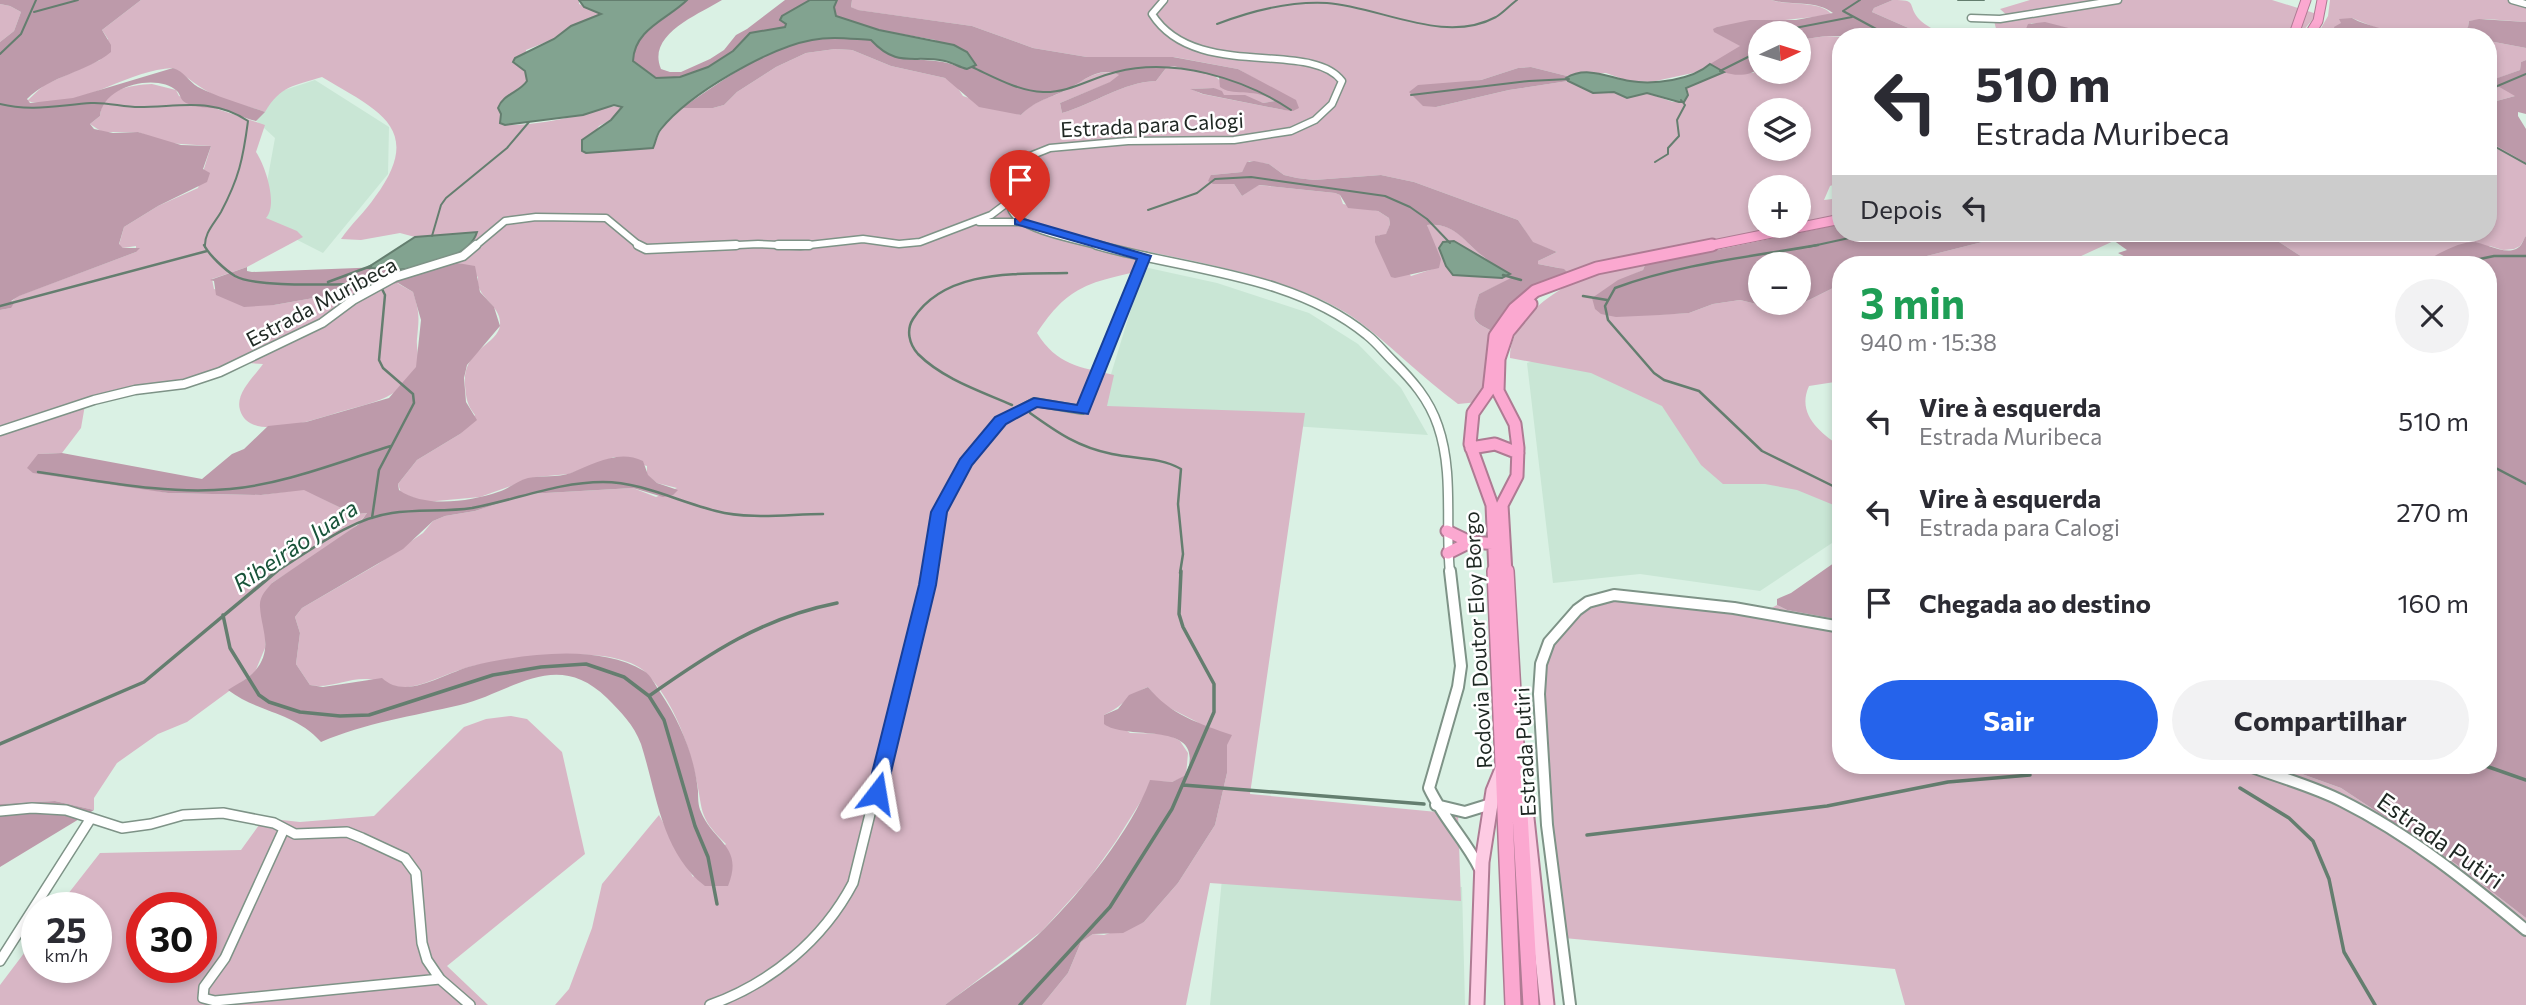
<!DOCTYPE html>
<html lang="pt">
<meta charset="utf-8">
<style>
:root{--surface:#fff;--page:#f2f2f3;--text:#2b2b33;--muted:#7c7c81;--accent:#2563eb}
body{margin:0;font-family:Commissioner,sans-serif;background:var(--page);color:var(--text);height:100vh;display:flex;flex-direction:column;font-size:26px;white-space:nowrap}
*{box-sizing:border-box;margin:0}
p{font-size:23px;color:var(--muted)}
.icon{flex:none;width:38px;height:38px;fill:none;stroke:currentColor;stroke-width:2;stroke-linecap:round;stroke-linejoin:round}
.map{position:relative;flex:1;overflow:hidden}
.side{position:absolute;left:1832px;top:256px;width:665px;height:518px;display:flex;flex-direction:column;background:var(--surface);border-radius:28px;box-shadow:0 4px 10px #0003}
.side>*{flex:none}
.top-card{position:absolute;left:1832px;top:28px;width:665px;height:214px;border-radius:28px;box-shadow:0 4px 10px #0003;background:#fff;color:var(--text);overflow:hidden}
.needle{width:46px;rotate:86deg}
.controls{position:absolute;left:1748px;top:21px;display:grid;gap:14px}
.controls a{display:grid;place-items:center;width:63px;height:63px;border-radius:50%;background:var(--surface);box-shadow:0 4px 10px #0003;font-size:35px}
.speed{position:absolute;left:21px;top:892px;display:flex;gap:14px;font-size:35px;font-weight:700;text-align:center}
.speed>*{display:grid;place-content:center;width:91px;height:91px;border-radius:50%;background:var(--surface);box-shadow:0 4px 10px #0003;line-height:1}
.speed small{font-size:18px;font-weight:400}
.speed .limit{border:10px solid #d22;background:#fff;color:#111}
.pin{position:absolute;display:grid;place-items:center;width:60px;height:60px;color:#fff;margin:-72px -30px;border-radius:50% 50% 50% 0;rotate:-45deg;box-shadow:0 0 7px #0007}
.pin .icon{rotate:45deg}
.me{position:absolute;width:77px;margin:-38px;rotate:14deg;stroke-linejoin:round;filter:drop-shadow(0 0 5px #0008)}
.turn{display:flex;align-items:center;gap:24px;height:147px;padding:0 28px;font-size:32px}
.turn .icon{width:91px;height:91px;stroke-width:2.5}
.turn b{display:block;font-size:49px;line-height:60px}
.then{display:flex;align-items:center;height:66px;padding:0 28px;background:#0003;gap:14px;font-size:26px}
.round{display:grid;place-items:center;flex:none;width:74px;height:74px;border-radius:37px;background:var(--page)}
.headline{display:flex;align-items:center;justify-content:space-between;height:119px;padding:0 28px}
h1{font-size:42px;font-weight:700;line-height:52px;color:#1e9e55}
.cta{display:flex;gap:14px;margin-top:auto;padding:14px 28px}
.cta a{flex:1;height:80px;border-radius:42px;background:var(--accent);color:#fff;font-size:28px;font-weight:700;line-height:80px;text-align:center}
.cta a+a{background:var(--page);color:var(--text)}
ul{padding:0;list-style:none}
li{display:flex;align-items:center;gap:21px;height:91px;padding:0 28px}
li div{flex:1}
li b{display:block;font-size:26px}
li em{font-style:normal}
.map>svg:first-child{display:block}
</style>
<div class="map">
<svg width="2526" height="1005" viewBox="0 0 2526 1005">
<rect width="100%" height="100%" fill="#daf1e4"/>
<path fill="#c9e6d5" d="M315,80L389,127L388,174L323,253L260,221L275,138L239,105Z
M1144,267L1217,283L1309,313L1358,344L1401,388L1428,435L1099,413Z
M1603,336L1841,489V537L1760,591L1640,574L1553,583L1527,363Z
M1223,868L1462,887L1465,1005H1210Z"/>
<path fill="#d8b6c5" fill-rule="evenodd" d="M141,0H579V4L602,14L571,26L554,39L526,50L525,71L527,81C518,95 500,104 502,125C529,126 558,120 585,114C597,112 610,104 622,107L611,120L599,126L582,151L586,153L652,148L662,128L682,108H713L724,105L737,92L776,67L806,53L835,49L852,50L891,66L945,78L955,84L963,96L1021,115C1036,99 1046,100 1064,91C1082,82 1098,66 1120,75L1116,80L1060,103L1062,113C1094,104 1123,82 1156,81L1166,68L1173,66L1214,75L1231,91H1256L1275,101L1263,103L1223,95L1214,88L1191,89L1202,94L1284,110L1297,103L1238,69L1174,57H1087L1033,48L972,26L857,10L851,7L852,0H1771C1790,6 1822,0 1832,15L1717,27L1719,34L1741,46L1702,71L1651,82L1628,81L1606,73L1567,76L1531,67L1518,68L1481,80L1451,84L1436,107L1509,90L1568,81L1593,93L1615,92L1633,96L1647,93L1673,102H1684L1688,95L1686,88L1724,72L1753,73L1760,68V72H1799V40L1826,36L1841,37V182L1830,186L1824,200L1841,198V216L1799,224V187H1760V226H1791L1569,274L1559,268L1538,264V261L1557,252L1533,243L1518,220L1414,182L1381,175L1314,180L1297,178L1284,175L1269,164L1249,161L1242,172L1211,175L1213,184H1234L1242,196L1258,185L1335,193L1340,195L1343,204L1378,211L1389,218L1390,224L1386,235H1378L1411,276L1433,269V244L1427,225C1456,222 1464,242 1484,257C1494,265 1504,269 1511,279L1479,294C1472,322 1470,320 1496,333L1489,401L1458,404C1421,377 1390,344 1354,318C1301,281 1208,264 1145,251L1139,271C1088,283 1068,286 1037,333C1057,365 1079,367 1114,375L1107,406L1305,413L1250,794L1458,814L1461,901L1210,883L1186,1005H1042L1068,973L1081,942L1093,934L1104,935L1144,922L1178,883L1215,825L1227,773V745L1197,722L1160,703L1148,687C1127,695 1124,706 1104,715L1130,733L1168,734L1180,741L1188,753L1186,776L1172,782L1150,781L1146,793L1116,841L1089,879L1042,931L945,1005H555L569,989L592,928L602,884L659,815L693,877L726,844C696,815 704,810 695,774C687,739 673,702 648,675C619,641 513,658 473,666C451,671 430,684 408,687C393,689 382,680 367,679C347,678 330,689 310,685L296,664L300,633L295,617L302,608L378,564L423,533L433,521L445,516L475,511L528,494L633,488L656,497L677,488L657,483L647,475V466L614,457L569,474L536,477L480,497L425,502L401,493L398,484L417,460L460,434L475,415C467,405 466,398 465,385C462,349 498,345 500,325C502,305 474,297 478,277L462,264L440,260L469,247L477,232L415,237L400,233L361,240L341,239C351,224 365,212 375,197C426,128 377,110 322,77C294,86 281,85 265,112C249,106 231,103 216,96C199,88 188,77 173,68C124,70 77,113 27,101L44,85L100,60L108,39L102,30ZM1760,110H1799V149H1760Z
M1893,0C1918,0 1907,4 1918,18C1925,26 1939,32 1948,37H1929L1872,12L1874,8Z
M2030,0H2272L2317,14L2298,37H2156C2134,29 2112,37 2090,33C2069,30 2053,22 2031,23L2023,37L1998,36L1994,21L2009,17L2000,9Z
M2330,0H2517L2526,2V22L2486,19L2469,21L2468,27L2462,32L2470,37H2399L2352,18L2341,23L2338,33L2354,37H2316L2328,16Z
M0,4L10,6L21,12L14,31L0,42Z
M2489,41L2526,48V60L2521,62L2520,70L2490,81L2515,94V96L2489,103Z
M152,84L176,90L179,96L265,125L256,152C266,167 278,205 266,218L297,231L303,237L247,267L212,279L214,289L274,305L397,283L413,292C420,313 419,318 417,339C416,348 420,357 417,366C405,397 371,403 343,411C320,417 250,445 240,410C235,393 254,377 263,364L248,363L187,382L85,405L81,428L62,453L38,454L110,482L168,493L261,495L304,489L341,508L346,515L367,513C344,544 304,561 272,583L265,624V648L255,672L187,722L158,734L117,763L94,798V810L55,801L0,804V310L11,308V302L18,296L136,252V246L123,248L119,245L124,227L158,206L198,188L211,146L167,143L138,132H102L90,124L100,116C102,89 130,85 152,84Z
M2489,141L2526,163V236L2520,246L2514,249L2503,250L2490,246L2425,261L2424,264H2313L2265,233H2488Z
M2018,233H2131L2066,263C2049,258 2037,259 2020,264H1895Z
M1645,265L1643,270L1632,275L1648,315L1689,313L1713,304L1740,300L1769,307L1799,305L1841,284V381L1809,386C1796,415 1821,433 1841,447V508L1797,490L1765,484H1723L1701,465L1662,406L1591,373L1510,358C1509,328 1541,300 1565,287C1589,275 1619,270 1645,265Z
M1612,592L1766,611L1777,605L1787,610L1841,620V765H2277L2341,788L2456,864L2526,918V1005H1905L1895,969L1564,938L1536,678L1561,621Z
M511,716L527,719L562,752L585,854L447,966L488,1005H0V985L37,936V968H96V908H57L100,853L241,850L264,818L300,822L374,816L464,727L486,719ZM142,908H201V968H142Z"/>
<path fill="#bd9aaa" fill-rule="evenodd" d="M0,0H141L102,30L111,45V52C86,73 51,75 27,99L30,103L73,98L173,68C185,72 188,81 198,87C220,98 242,104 265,112L256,121C243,118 232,112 219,109C209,107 196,108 186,103C180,100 181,95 177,91C158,73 103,85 100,116L90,124L94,129L113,133L138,132L181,145L211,146L203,169L210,173L207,182L158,206L124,227L119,244L123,248H140L136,252L19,296L11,301L14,303L11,308L0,310V42L14,31L21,12L10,6L0,4Z
M687,0H722C700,14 646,34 661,69L670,72H681L710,59L724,50L736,35L747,29L785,0H810L782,16L787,24L785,27L750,33L733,51L708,67L680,77L657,78L633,61C635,29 668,20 687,0Z
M837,0H852L851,7L858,10L972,26L1033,48L1087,57H1173L1238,69L1296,100L1299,108L1293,111L1284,110L1203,94L1190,89L1214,88L1222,91L1224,95H1245L1263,103L1275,101C1254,87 1233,97 1220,87L1219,77L1173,66L1166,68L1156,81C1123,82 1094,104 1062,113L1060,103L1110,82L1119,75C1098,65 1082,83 1064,91C1047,99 1035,101 1021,115L979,107L945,78L891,66L852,50L835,49L806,53L776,67L737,92L724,105L713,108H682C720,82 764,49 811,40C831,36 851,39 871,40C894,69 929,53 959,67L935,40L879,30L836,16L834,7Z
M1771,0H1893L1874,8L1872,12L1929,37L1826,36L1799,40V33H1760V68C1746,79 1724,76 1710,64L1740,46L1714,32L1713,29L1717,27L1750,20H1796L1833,13C1816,0 1792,6 1771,0Z
M2352,18C2367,27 2387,27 2399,37H2354L2335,30L2334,27L2341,23L2339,19Z
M2479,19L2526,22V48L2489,41L2488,37H2470L2462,32L2468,27L2469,21Z
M2045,22L2092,34L2143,32L2156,37L2023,36L2028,24Z
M2526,60V114L2518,112V116L2526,129V163L2488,141L2489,103L2515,96L2489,81L2520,70L2521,62Z
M1531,67L1567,76L1568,81L1509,90L1436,107L1423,106L1409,92L1418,85L1481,80L1518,68Z
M1254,161L1269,164L1284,175L1297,178L1314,180L1381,175L1414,182L1518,220L1533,242L1557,252L1538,261V264L1564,269L1569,274L1550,282L1496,333C1471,320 1471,322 1479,294L1511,278C1503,268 1493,265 1484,257C1464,242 1455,222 1427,225L1441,259L1439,268L1395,278L1391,277L1375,242V236L1386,234L1390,224L1389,218L1378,211L1348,208L1340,195L1335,193L1259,185L1242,196L1234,184H1213L1208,181L1211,175L1242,172L1247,162Z
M1841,224V233H2018L1895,264H1841V284L1799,305L1769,307L1740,300L1713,304L1689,313L1660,315L1616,317L1601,314L1595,309L1592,298L1618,280L1643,270L1645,265ZM1760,264H1799V303H1760Z
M2131,233H2265L2313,264H2139L2118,253L2127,250L2113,240Z
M2526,236V918L2456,864L2341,788L2277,765H2488V264H2424L2425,261C2439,254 2456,243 2472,242C2485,242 2510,259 2521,245C2523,242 2524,238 2526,236Z
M440,260L475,266L480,292L494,307L500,326L467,365L464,378L466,402L477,420L460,434L417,460L398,484L399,490C424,508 469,502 498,492C508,489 517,481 528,478C542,475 557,478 571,473C594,464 618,449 643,461L648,475L657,483L678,490L673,495L663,497L633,488L528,494L475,511L445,516L433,521L403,549L302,608L295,617L300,633L296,664L310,685L323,687L382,678C406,701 444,673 472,666C522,654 598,643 644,671C651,675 655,685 660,692C680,722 694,754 698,791C698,797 698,806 701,812C714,843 744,846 728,886H705C661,852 657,794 641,744C634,725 621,712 607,698C556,648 513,692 460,705C413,716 365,723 321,742C293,711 260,714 228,690C237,684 249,678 255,671C274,649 261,629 260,607C259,597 266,590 272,583L359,524L367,513L346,515L341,508L304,490L261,495L168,493L33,473L27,468L38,454L62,453L202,479L232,454L244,449L268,426L306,422L389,398L416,367L421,320L413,292L398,283L274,305L244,307L216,295L214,281L210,280L247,267V271L252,272L383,267L403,270Z
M1841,558V620L1787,610L1777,605V599L1791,593Z
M1148,687C1169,714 1200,724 1232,735L1227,745V773L1215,825L1178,883L1144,922L1123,933L1093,934L1081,942L1068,973L1042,1005H945C977,980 1015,958 1044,929C1081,892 1132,830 1150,780L1172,782L1186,775C1208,718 1127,742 1104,724V715L1118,709L1129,695Z
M55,801L94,810L0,867V804Z"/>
<path fill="#82a390" stroke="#647e6f" stroke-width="2" d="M579,0H687C668,19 634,29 633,61L656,78L680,77L708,67L733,51L750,33L785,27L786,24L780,20L782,16L810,0H837L834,7L836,16L879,30L954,45L967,52L976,65L967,69C959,67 953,63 945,61C913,54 898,69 871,40C851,39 832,36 812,40C768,48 689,94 661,129C656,135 656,142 653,148L586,153L582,151V140L611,120L622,107L614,105L583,115L505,125L500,123L501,114L498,108C503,94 520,92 527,81L525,71L513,62L515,58L554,39L571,26L601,14L584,7Z
M1710,64L1724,72L1686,88L1688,95L1684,102H1679L1647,93L1627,98L1614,92L1593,93L1568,81L1566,78C1587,65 1609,78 1630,81C1654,85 1692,80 1710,64Z
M477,232C470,256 430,266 406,269C394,271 380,268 367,268L415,237Z
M1454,241L1510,274L1502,278L1453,275L1446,266L1439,248L1443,242Z"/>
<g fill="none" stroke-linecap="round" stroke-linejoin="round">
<path stroke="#647e6f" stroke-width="2" d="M1860,0L1843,11L1891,37
M1958,0H1984
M34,12L78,0
M1217,24C1251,11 1290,1 1327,3C1381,7 1444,45 1496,17C1503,13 1510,5 1517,0
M2345,29L2353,37
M1769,33L1852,17
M1760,36L1755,39L1760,44
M0,54L21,34L36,0
M972,67C994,77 1018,91 1043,92C1069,93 1091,78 1116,72C1173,57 1243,78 1291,110
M1720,71L1760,51
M2488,90L2526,74
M1411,95L1529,81L1569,79
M0,104C31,112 60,105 91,103C107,102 123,107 139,107C179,107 213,97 248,121C243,159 239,178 221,212C214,224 204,233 205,247
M2488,139L2492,145L2526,164
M1655,162L1668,154V148L1679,136L1677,120L1685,105L1681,100
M1148,210L1197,193L1215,179L1251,177L1385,196L1410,207L1427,219L1450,243
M432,236L441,205L446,198L507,148L529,122
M1808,247L1872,233"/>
<path stroke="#647e6f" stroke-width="2.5" d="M204,245C209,255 225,270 235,276C258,289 345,283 376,284
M1818,245C1750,257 1679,264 1615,288L1605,306L1608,320L1654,373L1664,380L1699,391L1762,451L1841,490
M2456,264L2494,256H2526
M1503,275L1521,280
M328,282L371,266
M1583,296L1607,300
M0,306L207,251
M1012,405C980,391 943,379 918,354C909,344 906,330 913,319C945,269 1016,274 1067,273
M1030,413C1058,433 1078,447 1112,454C1136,459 1160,457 1181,469L1178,504L1183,554L1180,573
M2488,464L2526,484
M38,472C101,481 166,495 230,489C285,484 338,462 391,446
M372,518L379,470L414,403L413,394L383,368L379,360L385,295L381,287
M274,573C310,551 349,519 392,513C418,509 446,512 472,508C516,500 558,482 603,482C642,482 679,502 716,511C750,520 789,514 823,514"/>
<path stroke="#647e6f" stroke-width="3.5" d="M1835,595L1841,594
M223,615L230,648L259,695L269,702L300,712L340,716L369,715L493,675L541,667L586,664L624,677L649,696L664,720L695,826L708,857L717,904
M649,696C710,653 762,618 837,603
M0,744L144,682L277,571
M2483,765L2526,780
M1183,785L1424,804
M2240,788L2289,818L2313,841L2329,879L2344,952L2375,1005
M1587,835L1827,806L1948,782L2030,775
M1020,1005L1110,907L1172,809L1214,712V684L1183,627L1179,614L1181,571"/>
<g stroke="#7e9387" stroke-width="10">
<path id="minor-far1" d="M930,573L939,512L965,463L1000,421L1034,402L1082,410L1145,256"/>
</g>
<g stroke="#7e9387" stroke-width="12">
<path id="minor" d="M0,811L32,808L66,810L122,828L151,824L183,815L223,813L274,823L295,834L347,832L362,838L405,858L416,873L422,943L427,960L440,979L470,1005
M284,829L225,958L204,987L203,998L215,1001L440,979
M0,961L91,818
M710,1005C771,983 823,940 853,883L930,571"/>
</g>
<g stroke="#7e9387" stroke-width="9">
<path id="tertiary-far2" d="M2512,0L2526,4
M1971,18L2000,19L2118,0
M979,222H1020
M474,247L505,221L536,217L606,218L641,247
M697,247L758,244L800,246L863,239L899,244L920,242L991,215L1007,203
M1103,247C1081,240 1028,232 1014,214C1007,204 1008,192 1008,181L1030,156L1050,148L1128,141L1234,140L1291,131L1315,120L1332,104L1342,81C1311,39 1195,82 1152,14L1164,0"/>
</g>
<g stroke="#7e9387" stroke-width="11">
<path id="tertiary-far1" d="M638,245L646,249L736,245
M778,245H809
M1097,245C1185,270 1293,274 1367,335C1376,342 1384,352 1393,361C1412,380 1429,399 1438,426C1454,472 1445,525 1450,573
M0,431L94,400L135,390L184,384L220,372L322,323L353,300L395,277L463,256L476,245"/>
</g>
<g stroke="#7e9387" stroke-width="14">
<path id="tertiary" d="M1450,571L1461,666L1458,687L1429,788C1443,818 1465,839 1480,869
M2247,765C2278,777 2313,786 2342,801C2410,835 2468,882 2526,930
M1436,805L1465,812L1491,804
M1570,1005L1547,825L1539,694L1541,664L1549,642L1577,610L1588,602L1614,595L1734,608L1841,627"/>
</g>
<g stroke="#ae7b93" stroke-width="17">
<path id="primary" d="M1526,809L1547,1005
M1477,1005L1482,862L1493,791L1502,769"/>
</g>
<g stroke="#ae7b93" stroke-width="11">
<path id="motorway-far2" d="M2293,37L2306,0
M2308,37L2318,21L2322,0
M1703,247L1841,219"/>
</g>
<g stroke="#ae7b93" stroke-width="15">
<path id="motorway-far1" d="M1471,448L1495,444L1518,453
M1447,531L1470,542
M1448,553L1470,542L1500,544
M1495,573L1492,505L1470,444L1473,413L1489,390L1495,336L1514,309L1535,291L1597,268L1712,245
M1506,573L1502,505L1517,476L1518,448L1515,424L1498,391L1499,359L1508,332L1531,304"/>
</g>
<g stroke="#ae7b93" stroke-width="18">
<path id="motorway" d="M1495,571L1513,1005
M1506,571L1531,1005"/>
</g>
<use href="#minor-far1" stroke="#fff" stroke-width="6"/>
<use href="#minor" stroke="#fff" stroke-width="9"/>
<use href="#tertiary-far2" stroke="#fff" stroke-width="6"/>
<use href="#tertiary-far1" stroke="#fff" stroke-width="8"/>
<use href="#tertiary" stroke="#fff" stroke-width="10"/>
<use href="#primary" stroke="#fdcbe3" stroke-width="13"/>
<use href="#motorway-far2" stroke="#fba8d0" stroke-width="9"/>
<use href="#motorway-far1" stroke="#fba8d0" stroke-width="11"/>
<use href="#motorway" stroke="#fba8d0" stroke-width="15"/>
</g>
<path fill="#2563eb" stroke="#184099" stroke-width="2" d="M1020,218L1151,256L1088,414L1037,407L1006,424L972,465L947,512L936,585L886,793L884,799L877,801L870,799L867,793L919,585L931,512L960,459L995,417L1034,398L1077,405L1137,259L1015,224V219Z"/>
<g text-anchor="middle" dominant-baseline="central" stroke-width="5" stroke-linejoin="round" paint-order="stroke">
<g font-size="21" fill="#1e2722" stroke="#fff">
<text transform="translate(1152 124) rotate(-3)">Estrada para Calogi</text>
<text transform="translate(321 301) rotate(-28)">Estrada Muribeca</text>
<text transform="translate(1477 640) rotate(-93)">Rodovia Doutor Eloy Borgo</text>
<text transform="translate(1524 752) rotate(-93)">Estrada Putiri</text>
</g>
<g font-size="23" font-style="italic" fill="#185339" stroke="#fff">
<text transform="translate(295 545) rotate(-34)">Ribeirão Juara</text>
</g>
<g font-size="24" fill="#1e2722" stroke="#fff">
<text transform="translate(2441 840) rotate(35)">Estrada Putiri</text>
</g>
</g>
</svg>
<div class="controls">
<a><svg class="needle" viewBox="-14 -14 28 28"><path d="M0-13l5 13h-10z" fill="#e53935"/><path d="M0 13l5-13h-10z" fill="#7c7c81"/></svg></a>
<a><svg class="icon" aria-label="layers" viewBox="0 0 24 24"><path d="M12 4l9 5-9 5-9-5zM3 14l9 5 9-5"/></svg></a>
<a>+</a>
<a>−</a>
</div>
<div class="speed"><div>25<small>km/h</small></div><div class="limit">30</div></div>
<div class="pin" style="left:1020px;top:222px;background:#d93025"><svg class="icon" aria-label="arrive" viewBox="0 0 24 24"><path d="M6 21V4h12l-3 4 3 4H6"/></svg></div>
<svg class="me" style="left:877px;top:793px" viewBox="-20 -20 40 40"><path d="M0-17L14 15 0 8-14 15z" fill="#2563eb" stroke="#fff" stroke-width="4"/></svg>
<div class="top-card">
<div class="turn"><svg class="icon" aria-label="left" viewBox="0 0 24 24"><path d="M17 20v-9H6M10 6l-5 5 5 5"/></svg><div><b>510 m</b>Estrada Muribeca</div></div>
<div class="then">Depois<svg class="icon" aria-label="left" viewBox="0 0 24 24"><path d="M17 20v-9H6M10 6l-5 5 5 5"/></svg></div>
</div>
<section class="side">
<div class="headline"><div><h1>3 min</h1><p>940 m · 15:38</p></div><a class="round"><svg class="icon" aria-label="close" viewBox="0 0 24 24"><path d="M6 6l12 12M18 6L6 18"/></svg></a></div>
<ul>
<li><svg class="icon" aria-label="left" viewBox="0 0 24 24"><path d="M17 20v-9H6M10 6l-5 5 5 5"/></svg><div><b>Vire à esquerda</b><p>Estrada Muribeca</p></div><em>510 m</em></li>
<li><svg class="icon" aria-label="left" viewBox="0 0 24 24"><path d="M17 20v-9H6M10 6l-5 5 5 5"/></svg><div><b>Vire à esquerda</b><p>Estrada para Calogi</p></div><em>270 m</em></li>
<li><svg class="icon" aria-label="arrive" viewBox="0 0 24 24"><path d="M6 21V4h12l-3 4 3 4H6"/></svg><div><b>Chegada ao destino</b></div><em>160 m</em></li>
</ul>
<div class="cta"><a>Sair</a><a>Compartilhar</a></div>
</section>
</div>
